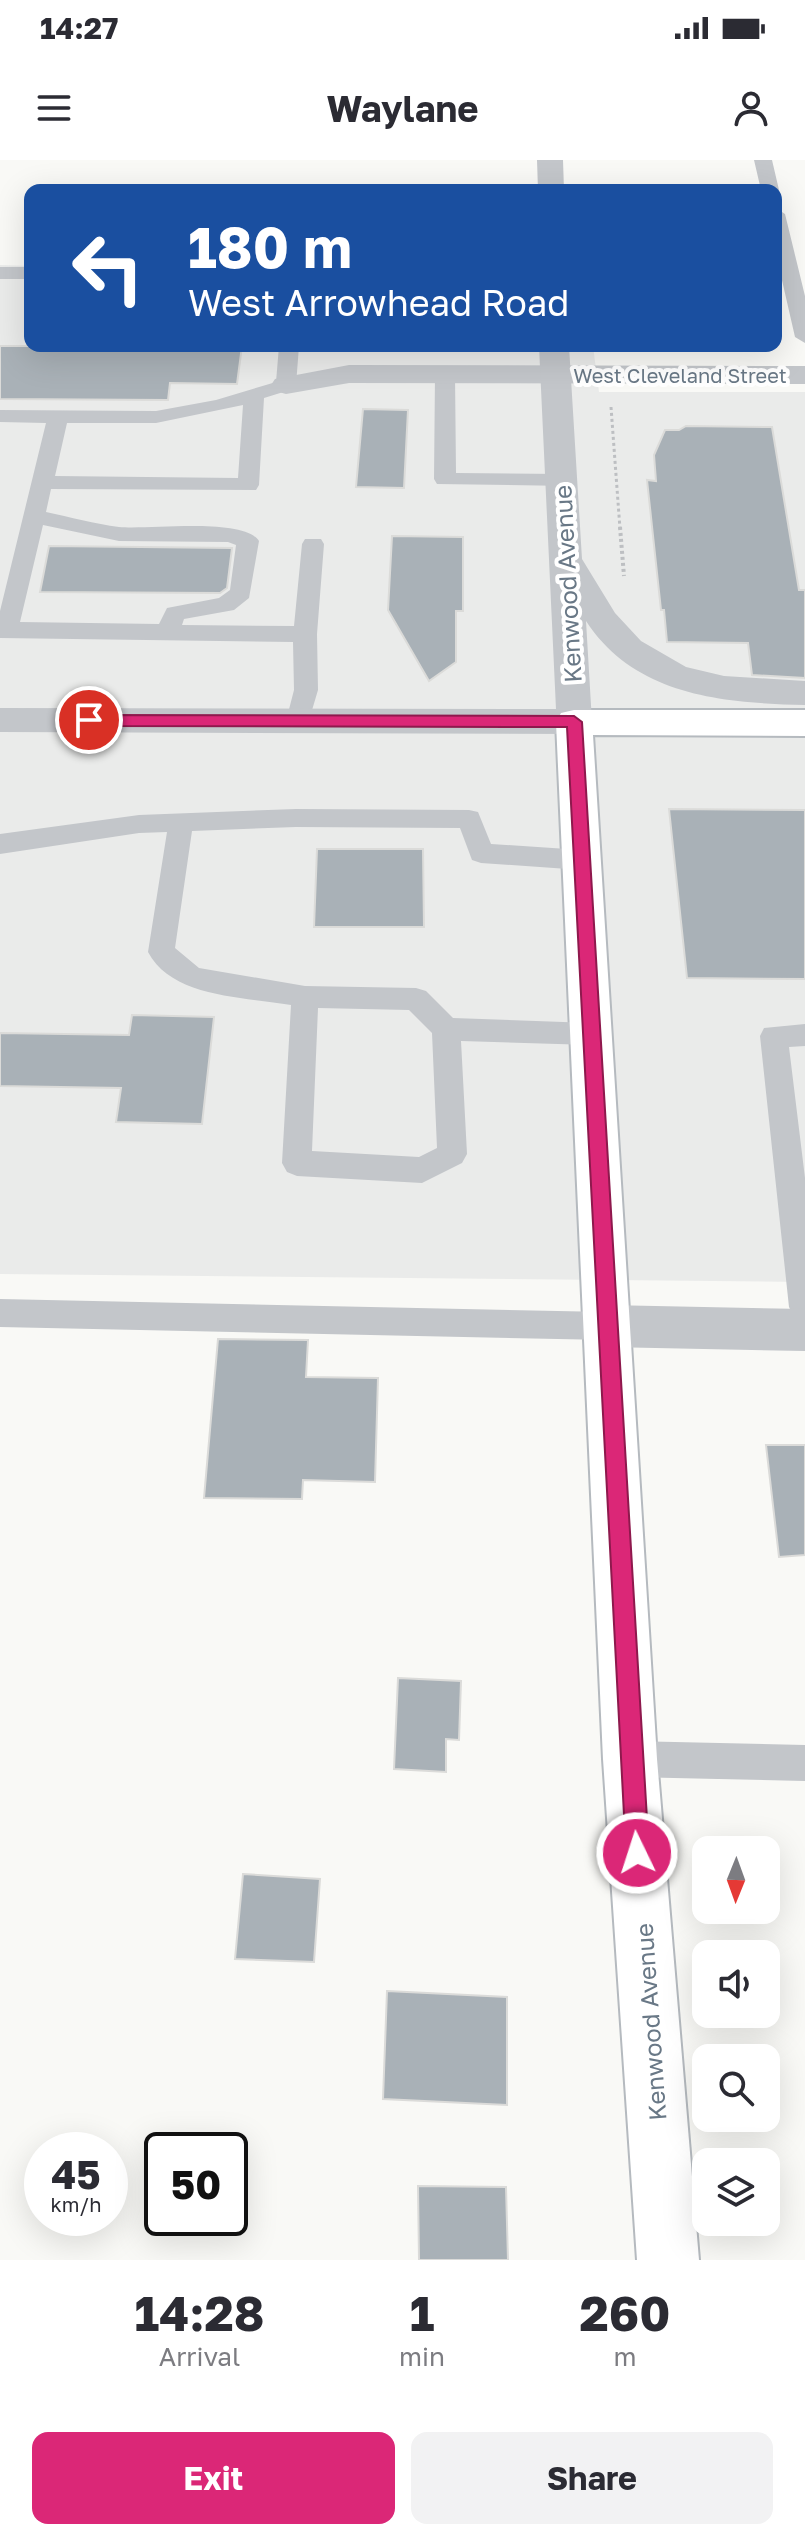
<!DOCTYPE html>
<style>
:root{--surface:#fff;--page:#f2f2f3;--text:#2b2b33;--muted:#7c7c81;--accent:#db2777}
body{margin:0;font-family:"Golos Text",sans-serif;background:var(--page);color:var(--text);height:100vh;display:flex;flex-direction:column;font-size:30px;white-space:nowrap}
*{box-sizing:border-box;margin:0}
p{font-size:26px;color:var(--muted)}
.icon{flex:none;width:44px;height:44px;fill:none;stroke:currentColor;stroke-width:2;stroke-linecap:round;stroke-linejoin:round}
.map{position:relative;height:2100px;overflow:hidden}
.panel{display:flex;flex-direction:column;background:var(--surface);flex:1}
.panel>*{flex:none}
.hud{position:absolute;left:24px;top:24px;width:758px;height:168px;border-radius:16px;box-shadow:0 8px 32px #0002;background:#1a4fa0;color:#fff;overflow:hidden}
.needle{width:52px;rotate:181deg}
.buttons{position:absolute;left:692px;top:1676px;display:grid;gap:16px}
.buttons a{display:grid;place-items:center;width:88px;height:88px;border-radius:16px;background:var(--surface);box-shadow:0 8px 32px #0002;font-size:40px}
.speed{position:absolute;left:24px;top:1972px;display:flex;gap:16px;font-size:40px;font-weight:700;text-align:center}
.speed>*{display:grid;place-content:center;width:104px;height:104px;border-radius:50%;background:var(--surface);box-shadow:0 8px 32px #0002;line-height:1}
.speed small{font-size:20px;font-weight:400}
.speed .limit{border:4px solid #111;border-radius:12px;background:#fff;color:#111}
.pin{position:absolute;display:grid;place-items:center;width:68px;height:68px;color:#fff;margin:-34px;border:4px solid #fff;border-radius:50%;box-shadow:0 2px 8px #0007}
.me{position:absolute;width:88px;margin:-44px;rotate:356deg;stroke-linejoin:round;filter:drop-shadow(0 0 6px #0008)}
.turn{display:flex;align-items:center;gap:28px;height:168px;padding:0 32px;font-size:36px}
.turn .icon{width:104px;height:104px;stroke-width:2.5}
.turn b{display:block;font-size:56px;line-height:68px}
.eta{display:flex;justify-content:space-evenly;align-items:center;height:136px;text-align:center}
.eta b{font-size:48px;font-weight:700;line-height:56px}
.action{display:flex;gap:16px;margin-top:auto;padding:16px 32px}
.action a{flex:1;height:92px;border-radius:16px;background:var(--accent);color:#fff;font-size:32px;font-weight:700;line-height:92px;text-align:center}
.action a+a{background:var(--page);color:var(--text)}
.status{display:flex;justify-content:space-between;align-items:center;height:56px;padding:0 40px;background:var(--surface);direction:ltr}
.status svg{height:22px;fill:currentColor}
header{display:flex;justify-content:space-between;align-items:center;height:104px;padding:0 32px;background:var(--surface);font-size:36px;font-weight:700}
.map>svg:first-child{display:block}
</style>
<div class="status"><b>14:27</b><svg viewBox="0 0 49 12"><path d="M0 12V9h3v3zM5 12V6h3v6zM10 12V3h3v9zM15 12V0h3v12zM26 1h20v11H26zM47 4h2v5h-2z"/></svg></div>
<header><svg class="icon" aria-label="menu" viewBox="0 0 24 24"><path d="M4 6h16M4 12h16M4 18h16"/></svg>Waylane<svg class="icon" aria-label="person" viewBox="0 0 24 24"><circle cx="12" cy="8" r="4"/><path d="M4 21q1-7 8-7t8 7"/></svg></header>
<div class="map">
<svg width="805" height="2100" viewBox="0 0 805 2100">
<rect width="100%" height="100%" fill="#f9f9f6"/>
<path fill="#eaebea" d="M0,105L30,106V186H593L599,232H805V1122L0,1114Z"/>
<path fill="#a9b1b7" stroke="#dbdbd9" stroke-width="2" d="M0,186H242L237,224L170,223L168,240L0,239Z
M363,249L408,250L404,328L356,327Z
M686,266L772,267L799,430H805V518L752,515L748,483L667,482L664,450H661L647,320L656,321L654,295L665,270H679Z
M392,376L463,377V451H456V502L429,521L388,450Z
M49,386L232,388L227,428L220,433L40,432Z
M669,649L805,650V819L687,818Z
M317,689H423L424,767H314Z
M132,855L214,857L202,964L116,962L121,928L0,926V873L129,875Z
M218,1179L308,1180L306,1217L378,1218L375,1322L303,1320L302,1339L204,1338Z
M766,1285H805V1395L779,1397Z
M398,1518L461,1521L459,1580L446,1579V1612L394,1609Z
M243,1714L320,1719L314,1802L235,1799Z
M387,1831L507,1837V1945L383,1939Z
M418,2026L506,2027L508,2100H419Z"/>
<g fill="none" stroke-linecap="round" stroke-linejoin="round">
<g stroke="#b5babf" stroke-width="4">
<path id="secondary" d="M574,550H805V576L593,575L657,1599L699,2100H637L603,1599L556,562L561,553Z"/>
</g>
<path stroke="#bdbfc2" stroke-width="3" stroke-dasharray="3 3" stroke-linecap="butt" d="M611,247L620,369"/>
<path stroke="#bdbfc2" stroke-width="4" stroke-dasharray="3 3" stroke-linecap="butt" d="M620,367L624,416"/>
<path fill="#c3c6ca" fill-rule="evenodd" d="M754,0H772L779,30L776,34V30H761Z
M776,48L785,54L805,136V183L795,177L776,94Z
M0,107H30V119H0Z
M279,186H299L296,225L293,229L264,238L259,325L256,330L51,329L46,352C70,357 95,364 119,367C149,370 243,357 259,381L249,438L234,450L184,459L182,465L294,466L302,384L305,379H321L324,384L317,474L318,530L307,567L298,570L289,567L286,561L294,530L293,482L0,478V451L46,263L0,262V250L156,251L216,240L276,222ZM243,245L238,318L55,316L67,263H156ZM43,365L119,381L228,382L236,385L230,430L219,438L167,448L159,464L20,462Z
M445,209L455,215L456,313L561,314L572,321L569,326L437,324L434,319L435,215Z
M296,649L469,650L478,652L491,684L582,690L591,693L595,700L591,707L582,710L481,703L472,700L460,668L296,667L192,671L175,788L199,808L305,826L416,828L426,831L453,858L591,863L601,866L605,874L601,882L591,885L461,881L467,994L462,1003L422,1023L297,1016L287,1012L282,1003L291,845C245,837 172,838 148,792L167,672L139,673L0,694V674L139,655ZM318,848L409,850L432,873L437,988L419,997L312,991Z
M805,864V886L789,887L805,1018V1161L794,1157L789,1147L760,876L764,868Z
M0,1139L607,1152L618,1156L623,1166L618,1176L607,1180L0,1167Z
M630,1581L805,1585V1621L630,1617L617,1612L612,1599L617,1586Z"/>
<path fill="#c3c6ca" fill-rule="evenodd" d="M349,205L805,206V224L349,223L286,234L275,231L271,225L275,219Z
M607,1145L805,1149V1191L607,1187L591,1181L584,1166L591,1151Z"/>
<path fill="#c3c6ca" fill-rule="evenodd" d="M537,0H563L564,30H538Z
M539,186H569L582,399L615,453L641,481L686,507L724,516L805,521V545C723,543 635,536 586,461L592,562L587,571L574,574L0,572V548L556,549Z"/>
<use href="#secondary" fill="#fff" fill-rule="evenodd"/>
</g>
<path fill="#db2777" stroke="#8e194d" stroke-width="2" d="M89,555L574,556L582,562L649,1693L645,1701L637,1705L629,1701L626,1693L567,567L89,566L82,560Z"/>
<g text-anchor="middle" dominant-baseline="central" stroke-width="8" stroke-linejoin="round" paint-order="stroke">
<g font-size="20" fill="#697886" stroke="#fff">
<text x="680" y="215">West Cleveland Street</text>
</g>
<g font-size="24" fill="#697886" stroke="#fff">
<text transform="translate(567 424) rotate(-93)">Kenwood Avenue</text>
<text transform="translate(650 1862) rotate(-94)">Kenwood Avenue</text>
</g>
</g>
</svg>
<div class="buttons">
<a><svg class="needle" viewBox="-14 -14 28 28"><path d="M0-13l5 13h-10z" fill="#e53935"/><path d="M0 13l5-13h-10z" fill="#7c7c81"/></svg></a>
<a><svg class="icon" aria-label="sound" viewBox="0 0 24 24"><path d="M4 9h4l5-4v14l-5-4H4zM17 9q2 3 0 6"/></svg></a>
<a><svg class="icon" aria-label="search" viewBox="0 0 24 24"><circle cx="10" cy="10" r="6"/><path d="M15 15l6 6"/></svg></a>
<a><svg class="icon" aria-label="layers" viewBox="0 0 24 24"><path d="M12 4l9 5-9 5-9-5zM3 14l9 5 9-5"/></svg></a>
</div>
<div class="speed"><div>45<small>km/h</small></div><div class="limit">50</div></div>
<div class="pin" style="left:89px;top:560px;background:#d93025"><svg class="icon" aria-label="arrive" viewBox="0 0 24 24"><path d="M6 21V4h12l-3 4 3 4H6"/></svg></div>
<svg class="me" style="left:637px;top:1693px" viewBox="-20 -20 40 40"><circle r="17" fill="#db2777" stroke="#fff" stroke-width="3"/><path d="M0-11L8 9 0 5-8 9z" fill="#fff"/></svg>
<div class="hud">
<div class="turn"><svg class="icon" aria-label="left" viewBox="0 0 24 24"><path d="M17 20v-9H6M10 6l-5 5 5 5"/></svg><div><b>180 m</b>West Arrowhead Road</div></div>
</div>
</div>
<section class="panel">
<div class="eta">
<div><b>14:28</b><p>Arrival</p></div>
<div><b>1</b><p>min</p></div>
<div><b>260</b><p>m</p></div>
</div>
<div class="action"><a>Exit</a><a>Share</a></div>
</section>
